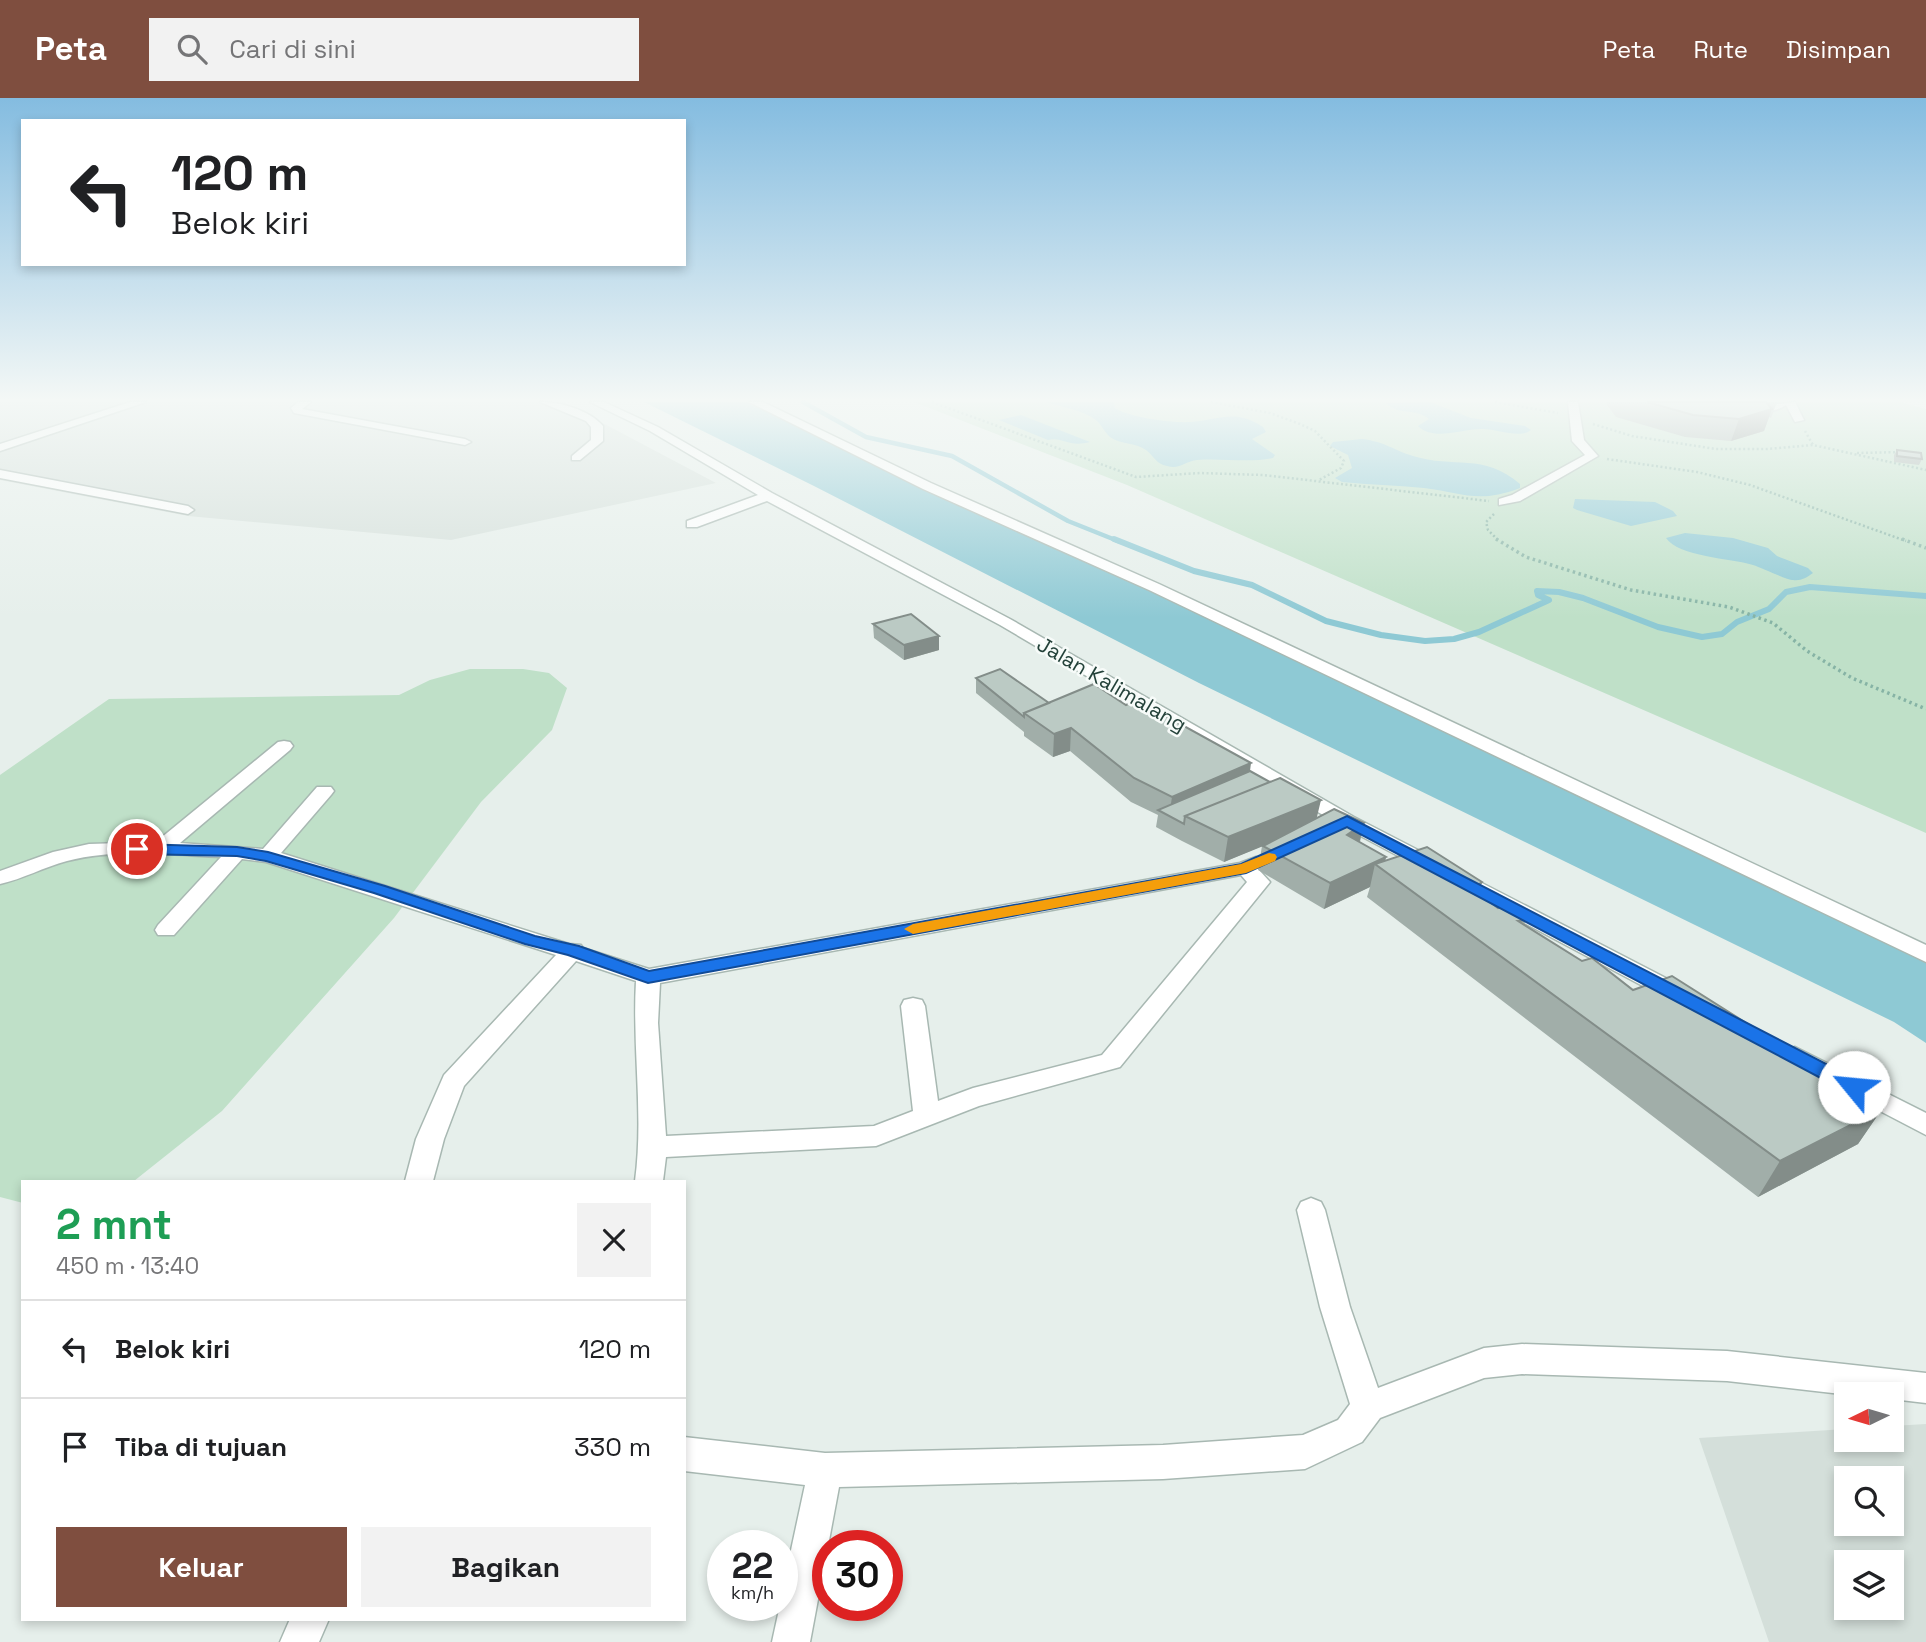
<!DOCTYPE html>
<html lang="id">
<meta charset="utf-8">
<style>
:root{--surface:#fff;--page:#f2f2f2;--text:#202124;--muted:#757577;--line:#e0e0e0;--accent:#7f4e3f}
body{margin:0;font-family:"Space Grotesk",sans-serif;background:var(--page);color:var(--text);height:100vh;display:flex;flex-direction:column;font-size:26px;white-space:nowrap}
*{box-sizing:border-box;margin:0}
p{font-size:23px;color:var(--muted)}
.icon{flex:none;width:38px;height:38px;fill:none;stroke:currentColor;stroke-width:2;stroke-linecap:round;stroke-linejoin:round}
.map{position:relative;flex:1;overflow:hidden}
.panel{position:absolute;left:21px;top:1082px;width:665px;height:441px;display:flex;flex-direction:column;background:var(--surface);border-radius:0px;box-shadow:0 4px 10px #0003}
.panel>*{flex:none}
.guide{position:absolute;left:21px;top:21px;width:665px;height:147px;border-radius:0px;box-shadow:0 4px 10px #0003;background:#fff;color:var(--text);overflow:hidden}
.needle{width:46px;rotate:265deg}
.tools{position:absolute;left:1834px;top:1284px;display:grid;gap:14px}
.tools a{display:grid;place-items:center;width:70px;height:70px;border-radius:0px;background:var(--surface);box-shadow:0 4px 10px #0003;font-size:35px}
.speed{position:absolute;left:707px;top:1432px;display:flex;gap:14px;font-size:35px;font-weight:700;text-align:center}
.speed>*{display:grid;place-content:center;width:91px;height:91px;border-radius:50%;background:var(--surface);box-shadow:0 4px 10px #0003;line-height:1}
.speed small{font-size:18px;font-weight:400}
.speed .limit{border:10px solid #d22;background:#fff;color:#111}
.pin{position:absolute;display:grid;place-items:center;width:60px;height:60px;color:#fff;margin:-30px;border:4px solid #fff;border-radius:50%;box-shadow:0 2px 7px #0007}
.me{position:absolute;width:77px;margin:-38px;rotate:298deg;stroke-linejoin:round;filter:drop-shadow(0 0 5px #0008)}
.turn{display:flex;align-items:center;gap:24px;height:147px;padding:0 35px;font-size:32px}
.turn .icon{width:91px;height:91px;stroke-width:2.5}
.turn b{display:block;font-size:49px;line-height:60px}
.round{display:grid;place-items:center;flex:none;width:74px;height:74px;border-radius:0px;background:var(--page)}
.overview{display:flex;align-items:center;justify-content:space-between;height:119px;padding:0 35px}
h1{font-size:42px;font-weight:600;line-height:52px;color:#1e9e55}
.cta{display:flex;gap:14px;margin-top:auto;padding:14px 35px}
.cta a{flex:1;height:80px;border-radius:0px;background:var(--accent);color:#fff;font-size:28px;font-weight:600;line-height:80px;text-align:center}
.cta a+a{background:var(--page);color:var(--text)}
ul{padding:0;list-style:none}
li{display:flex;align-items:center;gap:21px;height:98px;padding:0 35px;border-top:2px solid var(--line)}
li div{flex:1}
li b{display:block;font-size:26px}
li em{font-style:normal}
header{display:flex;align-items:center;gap:42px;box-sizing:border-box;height:98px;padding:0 35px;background:var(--accent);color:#fff}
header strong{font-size:33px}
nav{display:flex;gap:38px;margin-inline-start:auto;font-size:24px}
.search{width:490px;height:63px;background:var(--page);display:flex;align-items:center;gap:18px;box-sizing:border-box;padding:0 24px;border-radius:0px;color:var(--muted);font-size:26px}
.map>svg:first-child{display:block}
</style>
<header>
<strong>Peta</strong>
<div class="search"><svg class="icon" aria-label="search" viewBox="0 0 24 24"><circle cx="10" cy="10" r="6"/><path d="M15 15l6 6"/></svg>Cari di sini</div>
<nav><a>Peta</a><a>Rute</a><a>Disimpan</a></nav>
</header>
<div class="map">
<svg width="1926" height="1544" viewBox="0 0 1926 1544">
<rect width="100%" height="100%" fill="#e6efeb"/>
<path fill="#d4dfda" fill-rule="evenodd" d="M0,304H563L716,385L451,442L188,418L0,382Z
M1926,1326V1544H1769L1699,1340L1846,1331V1342H1892V1328ZM1846,1381H1892V1426H1846ZM1846,1465H1892V1510H1846Z"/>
<path fill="#bfe0c8" d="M914,304H1900L1926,311V735L1127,387Z
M470,571H523L549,575L567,590L552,632L481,704L394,820L222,1013L134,1083H23V1105L0,1099V677L109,601L399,597L430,582Z"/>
<path fill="#8ec9d4" d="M644,304H754L1926,856V945L1894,924L1199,585L814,388Z
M1046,304H1114L1115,310C1131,320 1171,325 1190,324C1219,322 1235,310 1263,329L1266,334L1252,341L1275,357L1273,360C1248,365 1223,360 1197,362C1186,363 1179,372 1167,368C1156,366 1154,358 1146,352C1135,344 1121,347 1110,339C1105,335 1102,327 1096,322C1081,311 1063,310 1046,304Z
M1430,304L1471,320L1525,328L1531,332C1520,341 1497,331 1483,331C1463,330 1434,344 1418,328L1429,321C1417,310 1398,318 1386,305Z
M1021,317L1090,344C1068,350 1063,338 1048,342L999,322Z
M1362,341C1386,344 1393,352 1413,358C1454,371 1483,354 1520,386V390C1478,406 1464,395 1424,390C1396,387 1369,387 1342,384L1335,380L1352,370L1348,357L1330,348L1333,344Z
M1575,401L1655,404L1673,413L1677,418L1631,428L1577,412L1573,410Z
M1685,435L1733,440L1768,450L1777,458L1808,470L1813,475C1806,480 1801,483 1793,482C1787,482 1762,470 1753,467C1730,460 1679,459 1666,440Z"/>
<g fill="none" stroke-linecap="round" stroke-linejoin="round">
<path stroke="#8ec9d4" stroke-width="4.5" d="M803,304L866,339L952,358L1068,423L1118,443"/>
<path stroke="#8ec9d4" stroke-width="6" d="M1114,441L1194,473L1252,487L1326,523L1381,537L1425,543L1454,541L1479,534L1549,502L1538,497L1537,493L1559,494L1583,500L1658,529L1702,539L1722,536L1737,524L1769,511L1786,494L1810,489L1926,498"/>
<g stroke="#a8b8b2" stroke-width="3">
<path id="minor" d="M130,304H146L0,353V346Z
M298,304H311L302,311L465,341L471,344L465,347L294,315L291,310Z
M540,304C561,304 589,312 603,328V343L580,362H572V358L591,342V329L586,323Z
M590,304H604L658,329L772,395L1010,521L1354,719L1687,891L1691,897L1687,903L1679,905L1671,903L1340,727L1000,527L767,403L697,429H687V423L758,397L650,333Z
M749,304H763L931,385L1159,486L1926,847V864L1149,492L923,391Z
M1568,304H1578L1584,342L1598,358L1520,403L1499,407V401L1512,397L1585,357L1572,343Z
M1717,304L1759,308L1795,304L1804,322L1795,324L1786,307C1769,319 1734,315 1717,304Z
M0,372L188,408L194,412L188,416L0,380Z
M284,643L290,644L293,648L290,652L180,745L263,751L317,689H331L334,693L331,697L281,755L569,846L581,847L583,850L649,871L1240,765L1256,759L1263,761L1266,765L1259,772L1270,784L1120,969L979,1008L876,1048L666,1059L663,1083H635C644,1017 632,950 636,883L576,863L464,988L444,1041L433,1083H405L416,1041L444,977L556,857L266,764L242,761L174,837H158L155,832L158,827L221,759C171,757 116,750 67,763C44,769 23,781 0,786V773L53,754L89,746L156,744L278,644ZM1241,777L1247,784L1102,957L973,990L938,1003L925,908L922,902L913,900L904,902L901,908L913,1013L874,1028L666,1038L658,925L660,885Z
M1795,949L1926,1015V1037L1786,964L1782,958L1786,952Z
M1311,1100L1321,1104L1325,1112L1350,1209L1378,1290L1484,1250L1522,1246L1727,1253L1926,1275V1305L1892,1301V1297H1850L1727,1283L1522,1276L1484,1280L1380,1320L1362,1344L1305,1371L1163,1381L839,1389L810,1544H772L780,1507H782V1494L805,1387L684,1373V1339L825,1355L1163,1347L1303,1337L1338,1322L1350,1306L1320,1209L1297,1112L1301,1104Z
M290,1521H329L319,1544H280Z"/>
</g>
<path stroke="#86b3a5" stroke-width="2.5" stroke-dasharray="2 2.5" stroke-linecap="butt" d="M932,304L1136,379L1200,375L1263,377L1489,403
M1211,304L1270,315L1300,326L1315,333L1344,363L1341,370L1319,382
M1495,304L1558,315
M1593,326L1632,338L1716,351H1767L1813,347L1926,372
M1805,333L1813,347
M1857,355L1901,354
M1607,361L1697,374L1750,387L1906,443
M1494,416L1486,424L1488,432L1499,443"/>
<path stroke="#86b3a5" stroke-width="3.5" stroke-dasharray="2.5 3.5" stroke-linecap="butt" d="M1496,441L1526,459L1631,492L1729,509L1773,525L1807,553L1852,580L1926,611
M1902,441L1926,450"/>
<use href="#minor" fill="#fff" fill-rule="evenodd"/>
</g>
<path fill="#a1aea9" d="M1607,304H1777L1771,320L1769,319L1764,333L1731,343L1685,339L1616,319L1607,307Z
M1897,352L1922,361L1919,367L1894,364V357Z
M873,526L939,552L904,562L874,540Z
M976,580L1049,605L1126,607L1250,673L1317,720L1364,725L1360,744L1386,759L1385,763L1482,784L1478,795L1498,810L1526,822L1524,827L1582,863L1633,892L1882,1011L1858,1046L1758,1099L1367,799L1370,789L1324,811L1258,772L1262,748L1224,764L1182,743L1156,729L1158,717L1131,704L1070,653L1053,659L1024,638V634L976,595Z"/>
<path fill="#838d89" d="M1772,311L1764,333L1731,343L1739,321Z
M939,538V552L904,562V547Z
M1071,630L1070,653L1053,659L1054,636Z
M1251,665L1248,689L1169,718L1172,699Z
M1321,702L1315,727L1224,764L1228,739Z
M1364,725L1358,750L1347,737Z
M1386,759L1383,772L1375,766L1370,789L1324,811L1330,785Z
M1482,784L1471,818L1473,791Z
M1882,1011L1858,1046L1758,1099L1780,1063Z"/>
<path fill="#bbcac4" stroke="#838d89" stroke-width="2" d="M1647,304H1766L1772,311L1739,321L1693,317Z
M1897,352L1921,355L1922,361L1897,358Z
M911,516L939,538L904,547L873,526Z
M1000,571L1049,605L1024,615V619L976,580Z
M1094,586L1126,607L1137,602L1251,665L1172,699L1134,680L1071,630L1054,636L1024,615Z
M1250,673L1270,684L1185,718L1184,726L1158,712Z
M1280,680L1321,702L1228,739L1185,718Z
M1334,711L1364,725L1347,737L1386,759L1330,785L1263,748Z
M1427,749L1482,784L1473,791L1498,810L1506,807L1526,822L1518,823L1582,863L1592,860L1633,892L1672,878L1882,1011L1780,1063L1375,766Z"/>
<linearGradient id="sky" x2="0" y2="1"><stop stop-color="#84bce0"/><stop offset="0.58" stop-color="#f4f8f6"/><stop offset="1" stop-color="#f4f8f6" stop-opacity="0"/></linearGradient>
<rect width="1926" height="520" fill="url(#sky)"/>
<path fill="#1a73e8" stroke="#114b97" stroke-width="2" d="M1347,718L1861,984L1863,989L1861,994L1854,996L1847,994L1347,729L1246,775L648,885L568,857L525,846L374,795L266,763L237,758L137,756L130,751L137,746L237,749L268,754L385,788L535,838L579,848L649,873L1241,766Z"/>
<path fill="#f59e0b" d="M1269,755L1275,756L1277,759L1275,763L1246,775L913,836L904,831L913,826L1241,766Z"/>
<g text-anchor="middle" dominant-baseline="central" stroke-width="5" stroke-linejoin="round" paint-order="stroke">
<g font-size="21" fill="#24423a" stroke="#f7fbf9">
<text transform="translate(1112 586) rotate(30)">Jalan Kalimalang</text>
</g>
</g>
</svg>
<div class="tools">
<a><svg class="needle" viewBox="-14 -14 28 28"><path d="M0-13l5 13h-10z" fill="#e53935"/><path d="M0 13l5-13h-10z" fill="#757577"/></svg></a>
<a><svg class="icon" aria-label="search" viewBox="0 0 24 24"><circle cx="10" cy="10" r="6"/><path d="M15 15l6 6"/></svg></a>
<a><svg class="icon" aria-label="layers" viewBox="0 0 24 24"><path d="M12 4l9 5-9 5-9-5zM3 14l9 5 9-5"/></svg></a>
</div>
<div class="speed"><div>22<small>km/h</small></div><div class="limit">30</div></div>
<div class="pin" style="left:137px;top:751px;background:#d93025"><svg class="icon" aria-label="arrive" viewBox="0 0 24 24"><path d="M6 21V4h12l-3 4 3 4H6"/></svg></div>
<svg class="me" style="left:1854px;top:989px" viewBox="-20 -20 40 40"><circle r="19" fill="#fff"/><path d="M0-13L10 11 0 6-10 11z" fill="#1a73e8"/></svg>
<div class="guide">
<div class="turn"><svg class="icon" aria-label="left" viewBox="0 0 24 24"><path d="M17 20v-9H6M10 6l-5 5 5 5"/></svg><div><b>120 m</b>Belok kiri</div></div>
</div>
<section class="panel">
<div class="overview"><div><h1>2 mnt</h1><p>450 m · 13:40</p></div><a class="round"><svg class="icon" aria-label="close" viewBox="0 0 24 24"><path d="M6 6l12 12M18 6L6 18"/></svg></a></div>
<ul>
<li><svg class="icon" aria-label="left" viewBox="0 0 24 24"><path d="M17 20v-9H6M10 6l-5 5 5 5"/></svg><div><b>Belok kiri</b></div><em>120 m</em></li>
<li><svg class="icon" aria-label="arrive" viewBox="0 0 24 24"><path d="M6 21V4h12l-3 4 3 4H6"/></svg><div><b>Tiba di tujuan</b></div><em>330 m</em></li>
</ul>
<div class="cta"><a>Keluar</a><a>Bagikan</a></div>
</section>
</div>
